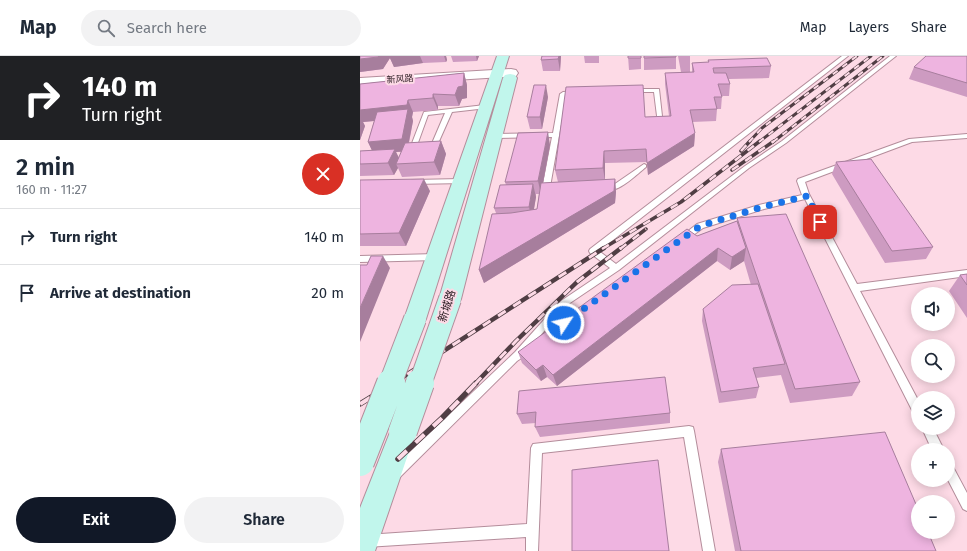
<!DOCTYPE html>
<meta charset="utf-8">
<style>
:root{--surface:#fff;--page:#f2f2f3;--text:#1f2937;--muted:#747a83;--line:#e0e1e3;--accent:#111827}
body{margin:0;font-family:"Fira Sans","Noto Sans SC",sans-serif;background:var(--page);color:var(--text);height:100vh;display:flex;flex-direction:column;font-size:15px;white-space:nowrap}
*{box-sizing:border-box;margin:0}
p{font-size:13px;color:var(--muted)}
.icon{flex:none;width:22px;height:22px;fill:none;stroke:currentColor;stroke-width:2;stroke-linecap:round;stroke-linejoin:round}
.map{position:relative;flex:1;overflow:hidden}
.sheet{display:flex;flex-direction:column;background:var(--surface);width:360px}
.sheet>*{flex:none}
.top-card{background:#202124;color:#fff;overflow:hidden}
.buttons{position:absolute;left:551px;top:231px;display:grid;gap:8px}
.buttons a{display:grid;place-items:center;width:44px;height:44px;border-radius:50%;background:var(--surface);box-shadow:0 2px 10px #0003;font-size:20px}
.pin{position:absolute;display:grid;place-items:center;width:34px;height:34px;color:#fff;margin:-17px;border-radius:8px;box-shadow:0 2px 6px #0006}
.me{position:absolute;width:44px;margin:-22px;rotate:55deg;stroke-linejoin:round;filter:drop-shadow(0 0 3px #0008)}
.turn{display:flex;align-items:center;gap:14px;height:84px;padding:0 16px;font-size:18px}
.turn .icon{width:52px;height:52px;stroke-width:2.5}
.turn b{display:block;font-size:28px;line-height:34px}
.round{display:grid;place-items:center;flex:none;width:42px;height:42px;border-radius:21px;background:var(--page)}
.overview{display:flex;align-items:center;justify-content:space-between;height:68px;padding:0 16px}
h1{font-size:24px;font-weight:600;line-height:30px}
.cta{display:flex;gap:8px;margin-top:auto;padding:8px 16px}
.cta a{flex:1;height:46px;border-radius:24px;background:var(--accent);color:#fff;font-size:16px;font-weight:600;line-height:46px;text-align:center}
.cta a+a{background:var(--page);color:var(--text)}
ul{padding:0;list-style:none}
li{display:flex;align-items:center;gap:12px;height:56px;padding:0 16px;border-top:1px solid var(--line)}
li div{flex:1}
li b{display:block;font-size:15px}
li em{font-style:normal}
header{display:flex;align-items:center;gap:24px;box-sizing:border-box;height:56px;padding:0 20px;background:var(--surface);border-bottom:1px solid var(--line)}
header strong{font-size:19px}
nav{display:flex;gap:22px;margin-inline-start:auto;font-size:14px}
.search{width:280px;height:36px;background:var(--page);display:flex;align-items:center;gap:10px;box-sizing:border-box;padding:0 14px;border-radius:22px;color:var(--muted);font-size:15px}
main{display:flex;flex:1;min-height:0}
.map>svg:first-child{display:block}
</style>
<header>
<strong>Map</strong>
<div class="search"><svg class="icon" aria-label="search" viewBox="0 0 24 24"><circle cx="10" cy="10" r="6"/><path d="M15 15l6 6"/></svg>Search here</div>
<nav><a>Map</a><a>Layers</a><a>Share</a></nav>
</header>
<main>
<section class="sheet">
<div class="top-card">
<div class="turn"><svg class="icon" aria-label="right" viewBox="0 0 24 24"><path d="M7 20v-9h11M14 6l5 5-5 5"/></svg><div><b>140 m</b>Turn right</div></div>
</div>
<div class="overview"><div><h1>2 min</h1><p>160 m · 11:27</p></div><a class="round" style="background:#d93025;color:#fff"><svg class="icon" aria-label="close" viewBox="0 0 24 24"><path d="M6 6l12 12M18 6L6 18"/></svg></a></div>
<ul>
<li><svg class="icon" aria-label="right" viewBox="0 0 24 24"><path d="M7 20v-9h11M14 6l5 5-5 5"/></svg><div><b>Turn right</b></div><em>140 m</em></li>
<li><svg class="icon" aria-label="arrive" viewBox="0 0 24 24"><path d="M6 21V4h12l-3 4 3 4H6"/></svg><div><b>Arrive at destination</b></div><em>20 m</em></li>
</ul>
<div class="cta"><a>Exit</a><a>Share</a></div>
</section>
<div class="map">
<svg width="607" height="495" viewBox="0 0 607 495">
<rect width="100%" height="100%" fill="#fddae6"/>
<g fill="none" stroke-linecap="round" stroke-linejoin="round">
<g stroke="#b48d9b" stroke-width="2">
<path id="service" d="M482,0H488L239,195L256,208L385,110L422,85L530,0H536L426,87L389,112L259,214L207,249L171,290L173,293L171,296L157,305L40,421L36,423L32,421L30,417L32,413L155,296L201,245L250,212L230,197L229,195L230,193Z
M271,33H299L303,69L298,68L294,36H269V34Z
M217,35L219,36V38L206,40L190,131L195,133L191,135H183L182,133L192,81L134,82L131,80L134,78L193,77L200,38L203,36Z
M125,49L128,51L127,52L92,56L76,92L73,94L70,92L85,57L68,59L55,95L52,97L49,95L64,56Z
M607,78V82L552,86L445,126L449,138L497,228L607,214V220L500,235L558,344V360L554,358L445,143L404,153L343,172L325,185H319L318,183L337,168L399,149L442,139L437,125L438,123L549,83Z
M284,108L286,109V111C276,119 254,142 241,132L245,130H252Z
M101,123L105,125L104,127L53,128L49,126L53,124Z
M76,198L80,201L76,204L0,206V200Z
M329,370L333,371L334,375L355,495H343L324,381L182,397L178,495H166V481L6,491L2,489L0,484L2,481L6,479L167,468L171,392L173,388Z
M562,372H573L584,394H572Z
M588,407L592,409L607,437V455L603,453L588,424Z"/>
</g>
<g stroke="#b48d9b" stroke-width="2">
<path id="tertiary" d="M151,13L156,14L158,17L156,20L0,30V22Z"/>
</g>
<g stroke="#b48d9b" stroke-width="2">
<path id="secondary" d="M137,0H149L66,263L63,269L55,272L47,269L44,263Z
M150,18L155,19L157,22L101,243L98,249L90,251L82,249L79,243L143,22L145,19Z
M43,363L52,366L56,375L15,495H0V452L34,366Z"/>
</g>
<use href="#service" fill="#fff" fill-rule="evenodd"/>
<use href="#tertiary" fill="#fff" fill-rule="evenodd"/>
<use href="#secondary" fill="#c1f6ec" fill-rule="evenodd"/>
<g stroke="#503e44" stroke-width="3">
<path id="rail-far3" d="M389,86L402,72L497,0
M399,86L511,0
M413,86L523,0"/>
</g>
<g stroke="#503e44" stroke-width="3.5">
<path id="rail-far2" d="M381,95L390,85
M372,114L414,85
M242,193L321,146L400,85
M260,193L286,173"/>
</g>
<g stroke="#503e44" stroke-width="4.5">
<path id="rail-far1" d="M32,328L244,192
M115,328L156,285L217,226L261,192"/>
</g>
<g stroke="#503e44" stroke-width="5.5">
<path id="rail" d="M0,348L34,327
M38,403L82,362L116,327"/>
</g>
<use href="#rail-far3" stroke="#fddae6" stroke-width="2" stroke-dasharray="6" stroke-linecap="butt"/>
<use href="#rail-far2" stroke="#fddae6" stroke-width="2.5" stroke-dasharray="8" stroke-linecap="butt"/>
<use href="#rail-far1" stroke="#fddae6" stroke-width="3" stroke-dasharray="9" stroke-linecap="butt"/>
<use href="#rail" stroke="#fddae6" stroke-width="4" stroke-dasharray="12" stroke-linecap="butt"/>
<g stroke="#b48d9b" stroke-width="24" stroke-linecap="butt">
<path id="secondary-bridge-far1" d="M30,328L55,263
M60,328L90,243"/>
</g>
<g stroke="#b48d9b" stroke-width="30" stroke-linecap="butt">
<path id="secondary-bridge" d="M43,375L60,327
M0,406L31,327"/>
</g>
<use href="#secondary-bridge-far1" stroke="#c1f6ec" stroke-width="22"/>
<use href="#secondary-bridge" stroke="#c1f6ec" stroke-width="28"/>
</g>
<path fill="#cd9bc1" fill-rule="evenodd" d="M0,0H86L87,4L86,6L63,7L34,11L30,2L23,13L0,16Z
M91,0H119L117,5L93,6Z
M182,0H201L200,15H183L181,4Z
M224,0H239V7H225Z
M268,0H281V13L269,14Z
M284,0L316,1V13L284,14Z
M318,0H330V16H321Z
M607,0V41L549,23L554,11Z
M348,4L411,10L409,22L369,23L370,28L369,40H362L361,53H357L356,65L332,66L335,77L334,90L288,119L287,106L245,107V124L255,123L256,136L255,147L124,227L119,214L136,157L134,152L146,129L145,126L190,89L183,127L198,126L195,114L285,61L309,60L305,28V17L332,16V7L348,6ZM176,138H179L177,153H174L176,141Z
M104,17L107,29V42L102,43L99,50H78V54L53,56L52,61L53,65L49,87L81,85L86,98L80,119L42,121L38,112L34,119L0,120V95L12,94L8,86L14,65L3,66L5,70L0,84V28ZM36,96H41L39,102Z
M188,41L182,73H170L167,61Z
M476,106L573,191L566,203L525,207L472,118Z
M0,124L70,135L46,190H0Z
M377,162L500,326L492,340L430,347L421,319L396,322L399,331L396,342L359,347L342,265L343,253L391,229L384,205L370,214L357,205L197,330L187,321L181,325L162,307L158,296L337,180L377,165Z
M607,218V262L589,235L600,219Z
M159,335L310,357V367L180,381L175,371L176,367L162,368L157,358Z
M361,393L576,495H375L358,406Z"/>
<path fill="#a77e9d" d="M19,0H29L30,2L23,13L0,16V3Z
M29,0H60L63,7L34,11Z
M84,0H86L87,4L86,6Z
M116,0H119L117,5Z
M199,0H201L200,15L198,3Z
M104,17L107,29V42L102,43L99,50L95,39Z
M186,29L188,41L182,73L180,61Z
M73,38L78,50V54L73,42Z
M48,44L53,56L52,61L53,65L47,95L36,96L41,106L36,108L38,112L34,119L28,107L14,99L8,86L46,62L3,66L5,70L0,84V54Z
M188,76L190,89L181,138L178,125Z
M335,77L334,90L288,119L287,107Z
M81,85L86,98L80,119L74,106Z
M244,95L245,107V125L243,112Z
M64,123L70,135L46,190L39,177Z
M255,123L256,136L255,147L124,227L119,214Z
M173,128L176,141L172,164L169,151Z
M358,192L357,205L197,330L193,319Z
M386,192L384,205L370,214L372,201Z
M23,200L30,212L0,286V252Z
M183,309L187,321L181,325L176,314Z"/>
<path fill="#eeb4e0" stroke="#a77e9d" d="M0,0H19L18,1L0,3Z
M182,0H199L198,3L181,4Z
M268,0H281V2H268Z
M284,0H316V1L284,2Z
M566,0H607V27L554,11Z
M407,2L411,10L353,12L354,17H366L370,28H358L362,41H354L357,53L330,54L335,77L287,107L286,93L244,95L243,112L195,114L206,31L283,29L285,61L311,60L305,17L334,16L332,7L349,6L348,4Z
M104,17L103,30L98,31L95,39L73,38V42L48,44L47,49L0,54V28Z
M174,29H186L180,61H167Z
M48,53L42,83L8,86L17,56Z
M188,76L178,125L145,126L158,77Z
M81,85L74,106L36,108L45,87Z
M35,93L28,107L0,108V95Z
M511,103L573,191L532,195L476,106Z
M64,123L39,177L0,178V124Z
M255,123L254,135L119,214L132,158L151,157L177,153L181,127Z
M173,128L169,151L134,152L140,129Z
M426,158L500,326L435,333L377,162Z
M377,165L386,192L372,201L358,192L193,319L183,309L176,314L158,296L327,173L337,180Z
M11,200H23L0,252V209H7Z
M607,218V229L600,219Z
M398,228L425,308L393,312L399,331L361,336L343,253L372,229Z
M305,321L310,357L175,371L176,356L157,358L159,335Z
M525,376L558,453V476H568L576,495H381L361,393Z
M298,404L309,495H212V414Z"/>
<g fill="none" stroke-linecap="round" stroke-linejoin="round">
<path stroke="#1a73e8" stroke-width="7" stroke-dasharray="0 12.6" d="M204,267L340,170L402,151L447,140L460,166"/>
</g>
<g text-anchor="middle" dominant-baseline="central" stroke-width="4" stroke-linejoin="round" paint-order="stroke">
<g font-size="9" fill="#291b20" stroke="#fddae6">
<text transform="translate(40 23) rotate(-4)">新风路</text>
</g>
<g font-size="11" fill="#291b20" stroke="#fddae6">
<text transform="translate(87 250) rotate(-72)">新城路</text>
</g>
</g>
</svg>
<div class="buttons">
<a><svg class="icon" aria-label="sound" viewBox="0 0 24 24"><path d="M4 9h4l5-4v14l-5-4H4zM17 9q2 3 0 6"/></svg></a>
<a><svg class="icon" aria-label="search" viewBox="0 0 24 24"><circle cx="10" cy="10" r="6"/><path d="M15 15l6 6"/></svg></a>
<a><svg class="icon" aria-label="layers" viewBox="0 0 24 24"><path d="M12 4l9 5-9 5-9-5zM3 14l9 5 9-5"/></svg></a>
<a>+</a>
<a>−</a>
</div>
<div class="pin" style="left:460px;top:166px;background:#d93025"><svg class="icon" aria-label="arrive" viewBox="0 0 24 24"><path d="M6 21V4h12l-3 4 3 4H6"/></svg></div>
<svg class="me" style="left:204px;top:267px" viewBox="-20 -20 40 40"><circle r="17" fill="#1a73e8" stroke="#fff" stroke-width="3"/><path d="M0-11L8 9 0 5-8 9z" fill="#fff"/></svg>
</div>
</main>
